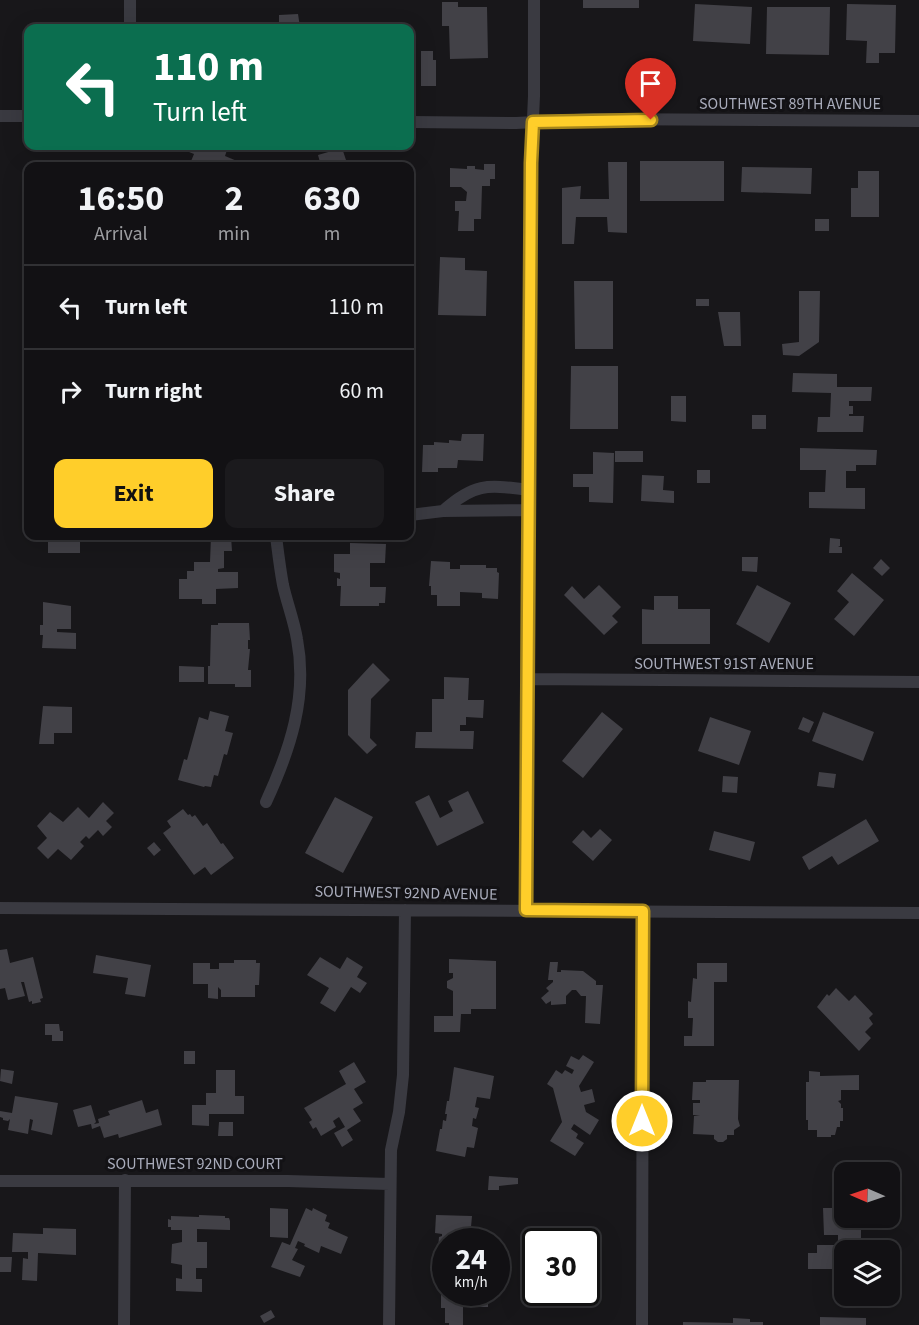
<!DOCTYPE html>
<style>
:root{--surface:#121114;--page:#1b1a1d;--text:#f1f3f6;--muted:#9c9da0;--line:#313134;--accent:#ffce2a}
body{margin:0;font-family:"Source Sans 3",sans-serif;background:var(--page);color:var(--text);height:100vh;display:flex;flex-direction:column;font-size:22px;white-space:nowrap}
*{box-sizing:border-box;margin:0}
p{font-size:20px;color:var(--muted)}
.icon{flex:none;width:33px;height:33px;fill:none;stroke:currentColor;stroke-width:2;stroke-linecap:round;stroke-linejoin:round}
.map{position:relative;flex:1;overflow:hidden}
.details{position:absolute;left:24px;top:162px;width:390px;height:378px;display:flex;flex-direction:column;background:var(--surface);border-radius:12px;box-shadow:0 6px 24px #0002,0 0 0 2px var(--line)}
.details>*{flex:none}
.hud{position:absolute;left:24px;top:24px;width:390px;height:126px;border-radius:12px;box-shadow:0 6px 24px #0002,0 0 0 2px var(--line);background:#0b6e4f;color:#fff;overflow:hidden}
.needle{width:39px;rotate:272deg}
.fabs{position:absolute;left:834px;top:1162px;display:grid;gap:12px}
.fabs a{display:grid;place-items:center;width:66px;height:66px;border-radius:12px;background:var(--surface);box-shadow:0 6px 24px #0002,0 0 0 2px var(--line);font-size:30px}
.speed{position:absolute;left:432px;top:1228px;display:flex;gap:12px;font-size:30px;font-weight:700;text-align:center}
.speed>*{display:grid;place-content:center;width:78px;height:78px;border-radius:50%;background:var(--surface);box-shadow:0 6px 24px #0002,0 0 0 2px var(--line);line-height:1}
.speed small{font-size:15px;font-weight:400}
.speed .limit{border:3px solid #111;border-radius:9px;background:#fff;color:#111}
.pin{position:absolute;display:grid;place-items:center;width:51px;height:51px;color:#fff;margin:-62px -26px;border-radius:50% 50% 50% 0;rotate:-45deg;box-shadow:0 0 6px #0007}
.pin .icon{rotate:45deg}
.me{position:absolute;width:66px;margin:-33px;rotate:0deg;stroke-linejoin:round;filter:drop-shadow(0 0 4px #0008)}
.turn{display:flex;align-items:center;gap:21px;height:126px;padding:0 30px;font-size:27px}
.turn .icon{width:78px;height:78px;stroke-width:2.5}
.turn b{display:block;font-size:42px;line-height:51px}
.eta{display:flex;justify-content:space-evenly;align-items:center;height:102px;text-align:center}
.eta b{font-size:36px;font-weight:700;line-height:42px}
.action{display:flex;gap:12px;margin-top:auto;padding:12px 30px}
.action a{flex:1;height:69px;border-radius:12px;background:var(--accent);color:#111;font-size:24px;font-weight:700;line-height:69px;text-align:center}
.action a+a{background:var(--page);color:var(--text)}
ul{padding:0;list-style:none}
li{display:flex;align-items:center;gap:18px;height:84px;padding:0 30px;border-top:2px solid var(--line)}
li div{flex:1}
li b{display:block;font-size:22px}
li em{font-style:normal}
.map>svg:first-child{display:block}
</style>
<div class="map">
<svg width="919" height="1325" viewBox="0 0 919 1325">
<rect width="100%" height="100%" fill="#18171a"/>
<path fill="#424147" d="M583,0H639V8H583Z
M442,2H458V7H487L488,58L450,59L449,26H442Z
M695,4L752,7L750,44L693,41Z
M847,4L896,5L895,53H879V63H866L867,41L846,40Z
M767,7H830L829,55L766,54Z
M298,14L300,27L279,28V15Z
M421,51H433V60H436V86H421Z
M191,146H216L227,150L225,156L237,161L236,166H189L194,154L189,152Z
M342,148L348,166H321L318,155Z
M640,161H724V201H640Z
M608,162H627V233L608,232L607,217H576L574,244H562V188L581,186L580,199H609Z
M484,164H495V179H490V186H482L481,219H474V231H458L459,211H455V201H466L467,192L461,187H450V168L467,169V166H475V169L484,170Z
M742,167L812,168L811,194L741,192Z
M858,171H879V217H851V188H858Z
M815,219H829V231H815Z
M440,257L465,258V270L487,271L486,316L438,315Z
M574,281H613V349H575Z
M799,291H820L819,342L799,356L783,355L782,344L799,342Z
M696,299H709V306H696Z
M718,312H740L741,346H724Z
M571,366H618V429H570Z
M793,373L837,374V387H872L871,401H849V406H853V414H849V416H864L863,432H817L818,417H830L831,393L792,392Z
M671,396H686V422L671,421Z
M752,415H766V429H752Z
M462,434H484L483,461L458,460L457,468H438V472H422L423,445H434V442L449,443V440L461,441Z
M800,448L877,450L876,465H856V471H846V488H865V509L809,508V492H825L826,470H800Z
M615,451H643V462H615Z
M593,452L614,453L613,503L589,502V487H573V474H593Z
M697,470H710V483H697Z
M642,475L664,476L663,490L674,491V503L641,501Z
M48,536H80V553H48Z
M211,536H231L232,551H224V568L218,569V572H238V588L216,589V604H202V599H179V579H187V571H194V562H210Z
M830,538L840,539V546L838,547H842V553H829Z
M350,543L386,544L385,563H370V587H386L385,603H379V606H340L341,586H337V578L340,579V573L334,572V554H350Z
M742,557H758L757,572L742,571Z
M881,559L890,568L882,576L873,568Z
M431,561L450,562V569H460V565H486V568H497V572L499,573L498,599L482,598V593L460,592V606H437V595H431V586H429Z
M852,573L884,600L854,636L834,619L849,602L837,591Z
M599,585L621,607L612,616L618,622L604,635L564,595L572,586L584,599Z
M757,585L791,603L769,643L736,624Z
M654,596H678V609H710V644H642V609L654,610Z
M43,602L71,606V629H57V632L76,633V649L42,648L43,635H40V625H43Z
M218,623H249L250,640H248V649H250L248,670H251V687H235V684H208V666H210L211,625H218Z
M373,663L390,680L371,699L370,738L377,745L367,754L348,735V690Z
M179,666L204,667V682H179Z
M444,677L469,678L468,700H484L483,718L466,717V725H460V731H474L473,749L415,748L416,732H432V699H444Z
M43,706L72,707V733H54V744H39Z
M210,711L229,716L225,731L233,733L227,755L224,754L218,776L214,775L211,787L205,786L204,787L178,780L184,759L187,760L199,717L208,720Z
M602,712L623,729L583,778L562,761Z
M823,712L874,732L863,761L812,741Z
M710,717L751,731L739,765L698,751Z
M803,717L814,722L809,733L798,729Z
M819,772L836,774L834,788L817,786Z
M723,776L738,777L737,793L722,792Z
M468,791L484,823L437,846L415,802L429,795L440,818L453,811L448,801Z
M335,797L373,817L343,873L305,853Z
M103,802L114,813L106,821L112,827L103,836L98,830L89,839L86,836L80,842L84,846L71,860L58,849L48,859L37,848L47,838L37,826L50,812L63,822L78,807L89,818Z
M183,809L188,815L190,814L192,817L195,815L203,826L207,823L221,844L223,843L234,858L211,875L205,867L194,875L163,833L171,827L167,821Z
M866,819L879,841L838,865L832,856L809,870L802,857Z
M600,829L612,840L593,861L572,842L583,830L591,838Z
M714,831L755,842L750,861L709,850Z
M154,842L161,850L154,856L147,848Z
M7,949L10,963L33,957L43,998L40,999L41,1002L32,1004V1001L29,1002L24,982H21L25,996L8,1000L5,988L0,989V950Z
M96,955L151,965L145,997L125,994L128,978L93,973Z
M320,957L340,969L347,957L363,967L357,977L367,983L360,993L351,987L335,1012L320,1003L329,988L307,975Z
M449,959L496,961V1009H471V1014H461L460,1032H434V1016H453V991L447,988V981L453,978V973H449Z
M234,960H256V963H260L259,985H255V997H221V990L218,987V999L208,998V984H193V963H210V969H219V963H234Z
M550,962H558L557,972H561V970L583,971L596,981V985H603L600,1024L585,1023L586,996H581L576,990H572L566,996V1004L551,1005V1001L546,1004L541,998L549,991L546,988L553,982V980H548Z
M697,963H727V982H714V1046H684V1036H692L693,1018H688V1001L691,1002L693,978L697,979Z
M836,988L849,1001L855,995L873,1014L869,1018L873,1024L865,1032L871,1038L859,1051L817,1007L827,994L829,996Z
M45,1024H59L60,1031H63V1041H52V1035H45Z
M184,1051H195V1064H184Z
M583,1055L594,1062L579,1086L581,1092L592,1089L595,1102L584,1105L586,1112L599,1120L590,1135L574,1124L571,1129L578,1134L576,1138L584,1143L575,1156L550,1141L562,1122L553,1088L547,1084L556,1070L562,1074L565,1070L572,1074L574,1070L566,1066L571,1056L579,1060Z
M354,1062L366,1082L354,1089L363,1103L353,1109L361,1121L347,1130L353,1140L342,1147L334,1133L345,1127L339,1117L333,1121L336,1127L321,1136L316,1127L313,1129L309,1122L312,1120L304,1108L346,1084L339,1071Z
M454,1067L494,1076L490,1099L477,1097L475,1107L479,1108L476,1119L473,1118L472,1126L478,1128L474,1148L467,1147L465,1157L436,1151L440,1129H442L443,1120L446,1121L447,1114H445L447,1101H449Z
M1,1069L14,1071L12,1084L0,1081Z
M216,1070H235V1096H244V1114H209V1126L192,1125V1105H206V1093H216Z
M809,1071L820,1072V1076L859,1075V1090H841V1100L838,1101L841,1104V1108H843V1121H840V1127H837L835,1135H831V1137H817V1130H808V1120H806V1082H809Z
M706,1080H739L738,1119L740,1126L734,1130V1135H727V1139L723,1142H718L714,1139V1135L693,1134L694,1116L700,1115H693V1103H700V1100H692L693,1082H706Z
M15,1096L58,1103L52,1135L31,1130L33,1120L30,1119L28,1134L8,1130L10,1119L8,1121L3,1120V1118L0,1117V1111L12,1113Z
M142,1100L146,1113L158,1109L162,1125L119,1138L118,1134L104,1138L100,1126L92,1129L91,1124L78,1127L73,1110L91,1105L96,1122L94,1124L99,1123L98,1119L110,1115L108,1111Z
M219,1122H233V1136H218Z
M489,1176L518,1178V1184L499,1186V1190H488Z
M270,1208L288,1209V1238L270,1237Z
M306,1208L312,1211L313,1208L327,1215L325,1221L330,1223L328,1228L348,1237L341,1254L321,1246L319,1253L304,1246L305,1244L298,1241L295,1248L298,1249L292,1260L305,1266L300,1277L271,1267L282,1242L290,1245Z
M823,1208H844V1218H861V1251H844V1269H808V1253H817V1245H838V1235H824Z
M199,1215L225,1216V1218H229L230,1221V1230L197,1229V1242H207V1268H196V1279H202V1292L176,1291V1278L182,1279V1265L171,1263L172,1244L182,1242V1230H171V1227H168V1219L171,1220V1216L199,1217Z
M436,1215L472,1216L471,1227H475V1235H471V1242H446V1276L438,1275V1251H442V1247L438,1248L439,1237L442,1236V1234L435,1233Z
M563,1227H593V1271H586V1242H564Z
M43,1228L76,1229V1255L38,1253L37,1281L22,1280L23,1258L28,1259V1252H12L13,1233L43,1234Z
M0,1257H12L11,1272H0Z
M549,1293H569L568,1301H549Z
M441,1295L488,1296V1307H463V1325H449V1323H445V1308H441Z
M271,1310L275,1317L264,1323L260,1316Z
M820,1317L866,1318V1325H820Z
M733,1318L750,1319V1322H763V1325H683V1322L733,1323Z"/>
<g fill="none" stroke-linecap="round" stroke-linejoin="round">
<path stroke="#3a3a41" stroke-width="12" d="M130,28V0
M0,116H28
M410,122L516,123L593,119L919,121
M443,511C475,482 488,485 529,490
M410,515L443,511L529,510
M528,679L919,682
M266,802C290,750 308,697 297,639C294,621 287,603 283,585C280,569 278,552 276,536
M0,908C306,908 613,913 919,913
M526,910L531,163L534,96V0
M0,1181H288L389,1184
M124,1325L125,1180
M389,1325L391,1150L399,1112L403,1075L405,910
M642,1325L643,911"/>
</g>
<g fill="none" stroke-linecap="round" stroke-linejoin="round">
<g stroke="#a6861b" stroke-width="15">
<path id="route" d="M642,1121L643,911L526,910L531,163L533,122L651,120"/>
</g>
<use href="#route" stroke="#ffce2a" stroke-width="10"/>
</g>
<g text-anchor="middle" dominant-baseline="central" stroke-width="6" stroke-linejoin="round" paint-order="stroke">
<g font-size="16" fill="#a9acbb" stroke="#131215">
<text x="790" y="104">SOUTHWEST 89TH AVENUE</text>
<text x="724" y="664">SOUTHWEST 91ST AVENUE</text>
<text transform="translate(406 893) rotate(1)">SOUTHWEST 92ND AVENUE</text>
<text x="195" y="1164">SOUTHWEST 92ND COURT</text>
</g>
</g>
</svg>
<div class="fabs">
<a><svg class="needle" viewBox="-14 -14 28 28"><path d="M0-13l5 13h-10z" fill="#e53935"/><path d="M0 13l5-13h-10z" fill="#9c9da0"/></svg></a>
<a><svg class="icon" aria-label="layers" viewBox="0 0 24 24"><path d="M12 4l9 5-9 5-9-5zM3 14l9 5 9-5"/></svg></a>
</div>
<div class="speed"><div>24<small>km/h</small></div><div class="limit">30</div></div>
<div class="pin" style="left:651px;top:120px;background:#d93025"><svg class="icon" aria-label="arrive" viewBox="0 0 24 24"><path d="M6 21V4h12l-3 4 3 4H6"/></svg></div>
<svg class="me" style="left:642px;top:1121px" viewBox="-20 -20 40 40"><circle r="17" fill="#ffce2a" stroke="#fff" stroke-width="3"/><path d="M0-11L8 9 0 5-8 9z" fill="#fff"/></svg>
<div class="hud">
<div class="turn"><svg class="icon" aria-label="left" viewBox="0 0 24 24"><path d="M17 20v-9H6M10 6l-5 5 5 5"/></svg><div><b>110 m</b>Turn left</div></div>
</div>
<section class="details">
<div class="eta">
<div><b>16:50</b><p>Arrival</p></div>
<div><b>2</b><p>min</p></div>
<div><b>630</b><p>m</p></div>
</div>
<ul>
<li><svg class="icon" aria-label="left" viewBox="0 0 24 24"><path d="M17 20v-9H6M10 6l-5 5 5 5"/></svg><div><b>Turn left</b></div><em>110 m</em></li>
<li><svg class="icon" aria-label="right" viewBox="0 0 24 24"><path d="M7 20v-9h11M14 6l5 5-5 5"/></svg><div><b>Turn right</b></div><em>60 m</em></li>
</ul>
<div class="action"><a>Exit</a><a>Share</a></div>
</section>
</div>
